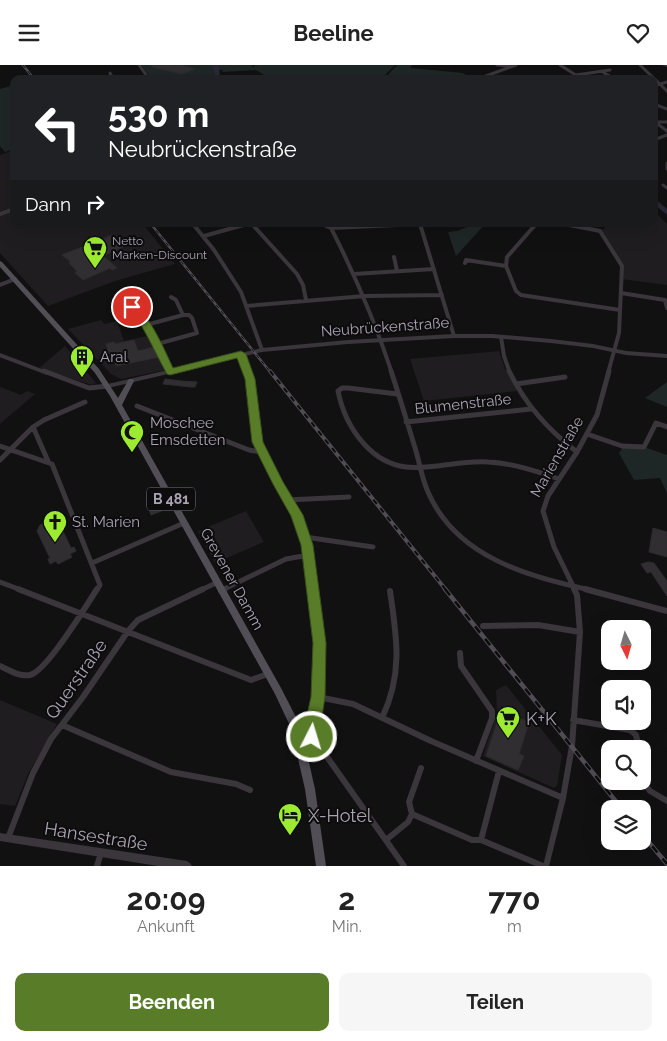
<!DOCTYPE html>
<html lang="de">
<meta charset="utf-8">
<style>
:root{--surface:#fff;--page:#f6f6f6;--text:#222;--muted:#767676;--accent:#597c28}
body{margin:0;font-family:Raleway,sans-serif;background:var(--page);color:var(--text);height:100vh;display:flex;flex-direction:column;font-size:19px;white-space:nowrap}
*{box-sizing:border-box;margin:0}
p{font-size:16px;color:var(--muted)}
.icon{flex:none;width:28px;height:28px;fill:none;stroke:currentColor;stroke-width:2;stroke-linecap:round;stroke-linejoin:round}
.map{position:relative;height:801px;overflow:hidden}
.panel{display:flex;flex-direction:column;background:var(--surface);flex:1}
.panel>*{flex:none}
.top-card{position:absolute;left:10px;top:10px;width:648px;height:152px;border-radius:10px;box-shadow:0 5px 20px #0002;background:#202124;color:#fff;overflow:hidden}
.needle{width:32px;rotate:175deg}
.tools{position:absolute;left:601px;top:555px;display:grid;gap:10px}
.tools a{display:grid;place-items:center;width:50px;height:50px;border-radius:10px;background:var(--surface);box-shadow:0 5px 20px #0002;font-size:25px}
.pin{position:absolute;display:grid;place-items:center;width:42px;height:42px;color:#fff;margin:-21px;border:2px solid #fff;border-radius:50%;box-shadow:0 1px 5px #0007}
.me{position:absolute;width:55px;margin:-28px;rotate:5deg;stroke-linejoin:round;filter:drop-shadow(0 0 4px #0008)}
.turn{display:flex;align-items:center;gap:18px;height:105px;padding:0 15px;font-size:22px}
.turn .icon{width:65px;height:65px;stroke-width:2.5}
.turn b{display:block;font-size:35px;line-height:42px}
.then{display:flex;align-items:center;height:48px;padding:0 15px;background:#0003;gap:10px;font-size:19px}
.eta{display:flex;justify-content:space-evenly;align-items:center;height:85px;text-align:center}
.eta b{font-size:30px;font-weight:700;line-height:35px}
.cta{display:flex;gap:10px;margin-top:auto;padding:10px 15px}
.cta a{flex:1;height:58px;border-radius:10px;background:var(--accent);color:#fff;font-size:20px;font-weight:700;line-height:58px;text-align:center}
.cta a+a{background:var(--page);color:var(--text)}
header{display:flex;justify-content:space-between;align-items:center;height:65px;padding:0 15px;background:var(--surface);font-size:22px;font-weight:700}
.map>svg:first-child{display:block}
</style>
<header><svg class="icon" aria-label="menu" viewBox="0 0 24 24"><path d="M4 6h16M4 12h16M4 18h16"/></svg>Beeline<svg class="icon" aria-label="heart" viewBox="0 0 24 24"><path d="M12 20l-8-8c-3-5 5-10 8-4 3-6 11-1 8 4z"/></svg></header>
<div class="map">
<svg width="667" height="801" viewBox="0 0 667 801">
<rect width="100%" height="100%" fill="#121112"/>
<path fill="#1f1d1f" d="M14,85V142L0,147V90Z
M14,146V159H143L175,199L115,216L48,241L0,188V151Z
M654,146L667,159V220L621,214L622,201L600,166L605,163V159H654Z
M101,255L104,259L117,256L124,276L148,271L166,305L121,314L111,309L68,264Z
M65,281L96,318L92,320L39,303Z
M499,286L505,304L517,326L424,336L410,294Z
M0,322L21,330L27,326L35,329L0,359Z
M246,446L264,477L215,498L198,466Z
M506,620L562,690L557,721L554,723L483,691L497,648L496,625Z
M0,635L57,659L29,707L15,741L0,739Z"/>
<path fill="#1f2726" d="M141,0H252L253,3L255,0H395L381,14H283L279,11L280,14H271L256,5L222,7L223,5H213L214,14H152Z
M397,0H412L410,3L463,8L471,14H384Z
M14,20V84L5,87L0,81V24Z
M474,159H485L456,191L448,167L457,166Z
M667,317V342L645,333Z
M623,382H644L667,390V428L660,413L634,415L619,388Z"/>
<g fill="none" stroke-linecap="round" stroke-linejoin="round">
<path fill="#2b2835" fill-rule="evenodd" d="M213,0H219L220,14H214Z
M654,133L667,144V150L654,139Z"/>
</g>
<path fill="#312e31" stroke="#2d2b2e" d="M152,0H181L195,4L182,9L152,2Z
M112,170L125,181L103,191L117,203L112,205L110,203L83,215L75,208L77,206L69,198L71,197L62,190Z
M134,275L138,286L154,282L159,292L116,301L113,291L110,292L106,279L114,277L115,279Z
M165,314L181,316L197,317L195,322H191L163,319Z
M159,436L164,445L151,450L148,441Z
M49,456H55L60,460L71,483L74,482L76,486L70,489L72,492L58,499L56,496L50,499L48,494L50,493L37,466L40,460Z
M653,463L667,467V492L649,487Z
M648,497L654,498L667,516V531L651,507L647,508L641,499Z
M501,646L529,657L519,689L524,691L518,705L486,691Z"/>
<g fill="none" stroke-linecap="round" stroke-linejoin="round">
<path stroke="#3a363c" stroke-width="3" d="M139,0L149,14
M497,0L509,1
M560,0L582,14
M640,0L667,26
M601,6L611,12
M110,8L113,14
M576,10L610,5
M478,14L516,0
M654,21L667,17
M654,39L667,44
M655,57L667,66
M655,57H667
M654,75L667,70
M667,98V104
M663,120L667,123"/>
<path stroke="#3a363c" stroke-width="4" d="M0,149L14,144
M193,159L214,185L241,227L262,285
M252,159L297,209L303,220L306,235
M321,159L331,163C355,210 375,257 392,308
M420,159L454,271
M536,159L507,192L506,201L516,226L521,230L620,245
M564,159L600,166L622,201L619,268L608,308
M331,163L419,159
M204,171L247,159
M394,192L397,206
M465,198L466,195L506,201
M354,209L434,204
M0,220L15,214
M621,228L665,235L667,243
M246,241L365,231L442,230
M132,242L137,246L157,279L170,307
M146,260L183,250
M501,272L504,291L510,308
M157,279L197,268L192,253L189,250H183L176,235L171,232
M241,289L248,308
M0,290L47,308"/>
<path stroke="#3a363c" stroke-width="5" d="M44,306L89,323L108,321
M247,306L254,332L257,377L287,435L297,450L307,480L313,525
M391,306C400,333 408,360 416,386C420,400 422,414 428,427C456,492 527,511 590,525
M509,306C525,339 548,365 577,387
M516,319L565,312
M397,329L348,323H342L338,326C342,346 351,365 365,380C402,420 442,394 488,397C512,398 536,406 559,414
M137,341L249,385L261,387
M406,357L531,344
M33,362L48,396
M587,369L622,381L644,382L656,358L667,362
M0,381L52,399L100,520L97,525
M0,395L33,362L44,355L85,337
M287,435L349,432
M305,472L373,482
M92,498L184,458
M0,517L21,525
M201,525L216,518
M222,525L286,494L309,490
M575,525L554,482L543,446L548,431L577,387L597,350L609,306"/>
<path stroke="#3a363c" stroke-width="6" d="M18,524L251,615L268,609
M313,524L320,578L318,632L312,659L313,672L404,801
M585,524L667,546
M221,526L225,524
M483,561L538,560L580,567
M460,588L461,601L492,646V653L476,696
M0,601C9,605 19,612 30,610C46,607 87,540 97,524
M318,632L353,639L431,676L563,733
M382,653C403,609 397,573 390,526
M573,655L630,665L636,670L639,684
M62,660L171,707L236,719L250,725
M499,706L481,775L543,801
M642,715L650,726L667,736
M412,749L472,775H481
M8,773L33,708L51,674L83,632L128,566L138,555L203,524
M386,775L408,757L412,749L409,737L421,703
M97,801L101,788
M546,801L563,733L572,681L580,567L577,530L574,524"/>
<path fill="#3a363c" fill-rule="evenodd" d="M662,0H667V2Z
M454,269H492L551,274L593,279L626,286L667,289V293L626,290L593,283L551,278L492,273H454L348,279L262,287L108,323L105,321L108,319L262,283L348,275Z
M0,768L187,796L190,798L192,801H158L0,776Z"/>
<path fill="#524e56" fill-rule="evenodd" d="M0,196L2,197L99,304L118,333L129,314H133L134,316L122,340L281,623L301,662L315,724L326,801H316L305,724L291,663L275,629L110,331L95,308L0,202Z"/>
<g stroke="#514c54" stroke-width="2.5">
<path id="rail-far2" d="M23,0L34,14
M151,159L271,308"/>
</g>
<g stroke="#514c54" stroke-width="4">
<path id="rail-far1" d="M270,306L446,525"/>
</g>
<g stroke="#514c54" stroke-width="4.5">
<path id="rail" d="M445,524L622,744
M642,769L667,799"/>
</g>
<use href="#rail-far2" stroke="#0d0c0d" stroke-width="1" stroke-dasharray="4" stroke-linecap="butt"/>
<use href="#rail-far1" stroke="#0d0c0d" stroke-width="2" stroke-dasharray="5.5" stroke-linecap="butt"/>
<use href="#rail" stroke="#0d0c0d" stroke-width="2.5" stroke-dasharray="8" stroke-linecap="butt"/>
</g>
<path fill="#597c28" stroke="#3a511a" d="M132,239C147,244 166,288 173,303L241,286L246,289L255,314L263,377L283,417L303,450L313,480L326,578L325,632L318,678L312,680L307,678L305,672V659L311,632L313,578L301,480L291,451L273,419L252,377L245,314L237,293L170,310L167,309C154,286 145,262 128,242Z"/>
<defs>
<g id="supermarket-pin" transform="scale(1.25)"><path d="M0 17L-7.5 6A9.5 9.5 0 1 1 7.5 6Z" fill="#9ceb30" stroke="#0d0c0d"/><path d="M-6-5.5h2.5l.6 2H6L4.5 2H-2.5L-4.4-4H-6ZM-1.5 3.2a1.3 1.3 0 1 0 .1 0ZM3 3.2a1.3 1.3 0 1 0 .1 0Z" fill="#111"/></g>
<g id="building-pin" transform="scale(1.25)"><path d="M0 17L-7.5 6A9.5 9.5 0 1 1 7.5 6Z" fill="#9ceb30" stroke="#0d0c0d"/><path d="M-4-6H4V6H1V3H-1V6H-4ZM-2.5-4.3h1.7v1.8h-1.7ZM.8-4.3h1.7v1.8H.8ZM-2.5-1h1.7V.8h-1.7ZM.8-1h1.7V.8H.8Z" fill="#111"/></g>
<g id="mosque-pin" transform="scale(1.25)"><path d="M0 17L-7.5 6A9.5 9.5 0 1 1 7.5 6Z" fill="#9ceb30" stroke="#0d0c0d"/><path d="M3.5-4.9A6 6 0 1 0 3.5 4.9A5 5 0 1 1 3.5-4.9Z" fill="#111"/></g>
<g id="church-pin" transform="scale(1.25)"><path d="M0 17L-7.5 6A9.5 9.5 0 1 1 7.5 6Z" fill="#9ceb30" stroke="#0d0c0d"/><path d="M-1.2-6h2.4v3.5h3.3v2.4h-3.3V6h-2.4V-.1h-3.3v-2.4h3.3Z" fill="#111"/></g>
<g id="hotel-pin" transform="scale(1.25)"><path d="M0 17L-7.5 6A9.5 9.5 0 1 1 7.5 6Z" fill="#9ceb30" stroke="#0d0c0d"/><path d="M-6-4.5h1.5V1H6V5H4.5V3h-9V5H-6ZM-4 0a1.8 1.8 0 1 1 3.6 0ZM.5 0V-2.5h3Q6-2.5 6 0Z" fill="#111"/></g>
</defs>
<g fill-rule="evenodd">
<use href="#supermarket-pin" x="95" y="183"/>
<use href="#building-pin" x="82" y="292"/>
<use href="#mosque-pin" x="132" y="367"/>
<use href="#church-pin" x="55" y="457"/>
<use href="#supermarket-pin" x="508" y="653"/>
<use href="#hotel-pin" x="290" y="750"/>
</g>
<g text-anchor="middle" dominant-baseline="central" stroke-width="4" stroke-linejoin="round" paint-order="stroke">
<g font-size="12" fill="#aaa2b3" stroke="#0d0c0d" text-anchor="start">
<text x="112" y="176">Netto<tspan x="112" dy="14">Marken-Discount</tspan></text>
</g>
<rect fill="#0d0c0d" stroke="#7b7581" stroke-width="1" x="147" y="422.5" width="48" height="23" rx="4"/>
<g font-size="14" font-weight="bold" fill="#aaa2b3">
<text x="171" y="434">B 481</text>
</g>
<g font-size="15" fill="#aaa2b3" stroke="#0d0c0d">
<text transform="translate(385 262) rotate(-4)">Neubrückenstraße</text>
<text transform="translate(463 339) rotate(-6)">Blumenstraße</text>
<text transform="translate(557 392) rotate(-60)">Marienstraße</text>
<text transform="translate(232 514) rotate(61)">Grevener Damm</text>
</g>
<g font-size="15" fill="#aaa2b3" stroke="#0d0c0d" text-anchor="start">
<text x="100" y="292">Aral</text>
<text x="150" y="358">Moschee<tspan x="150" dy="17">Emsdetten</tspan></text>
<text x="72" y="457">St. Marien</text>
</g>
<g font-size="18" fill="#aaa2b3" stroke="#0d0c0d">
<text transform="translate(76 614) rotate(-55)">Querstraße</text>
<text transform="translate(96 771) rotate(9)">Hansestraße</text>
</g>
<g font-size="18" fill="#aaa2b3" stroke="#0d0c0d" text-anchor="start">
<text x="526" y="653">K+K</text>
<text x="308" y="750">X-Hotel</text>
</g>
</g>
</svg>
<div class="tools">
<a><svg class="needle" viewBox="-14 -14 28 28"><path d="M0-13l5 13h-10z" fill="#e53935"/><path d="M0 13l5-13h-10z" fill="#767676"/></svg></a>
<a><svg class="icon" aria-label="sound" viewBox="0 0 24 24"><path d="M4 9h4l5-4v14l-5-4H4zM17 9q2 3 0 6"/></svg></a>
<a><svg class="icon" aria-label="search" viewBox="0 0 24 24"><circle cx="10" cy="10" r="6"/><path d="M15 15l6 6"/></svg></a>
<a><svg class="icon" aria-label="layers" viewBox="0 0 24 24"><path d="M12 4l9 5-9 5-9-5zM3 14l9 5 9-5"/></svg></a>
</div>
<div class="pin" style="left:132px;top:242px;background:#d93025"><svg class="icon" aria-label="arrive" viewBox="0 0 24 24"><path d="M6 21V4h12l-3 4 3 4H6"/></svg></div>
<svg class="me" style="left:312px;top:672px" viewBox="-20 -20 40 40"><circle r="17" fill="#597c28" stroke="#fff" stroke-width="3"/><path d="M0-11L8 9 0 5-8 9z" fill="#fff"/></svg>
<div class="top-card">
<div class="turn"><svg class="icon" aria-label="left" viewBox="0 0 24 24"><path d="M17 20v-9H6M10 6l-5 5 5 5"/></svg><div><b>530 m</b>Neubrückenstraße</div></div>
<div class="then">Dann<svg class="icon" aria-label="right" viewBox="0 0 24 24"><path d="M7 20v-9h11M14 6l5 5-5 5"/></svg></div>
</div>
</div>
<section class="panel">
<div class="eta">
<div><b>20:09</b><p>Ankunft</p></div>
<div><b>2</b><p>Min.</p></div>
<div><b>770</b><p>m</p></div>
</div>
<div class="cta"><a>Beenden</a><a>Teilen</a></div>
</section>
